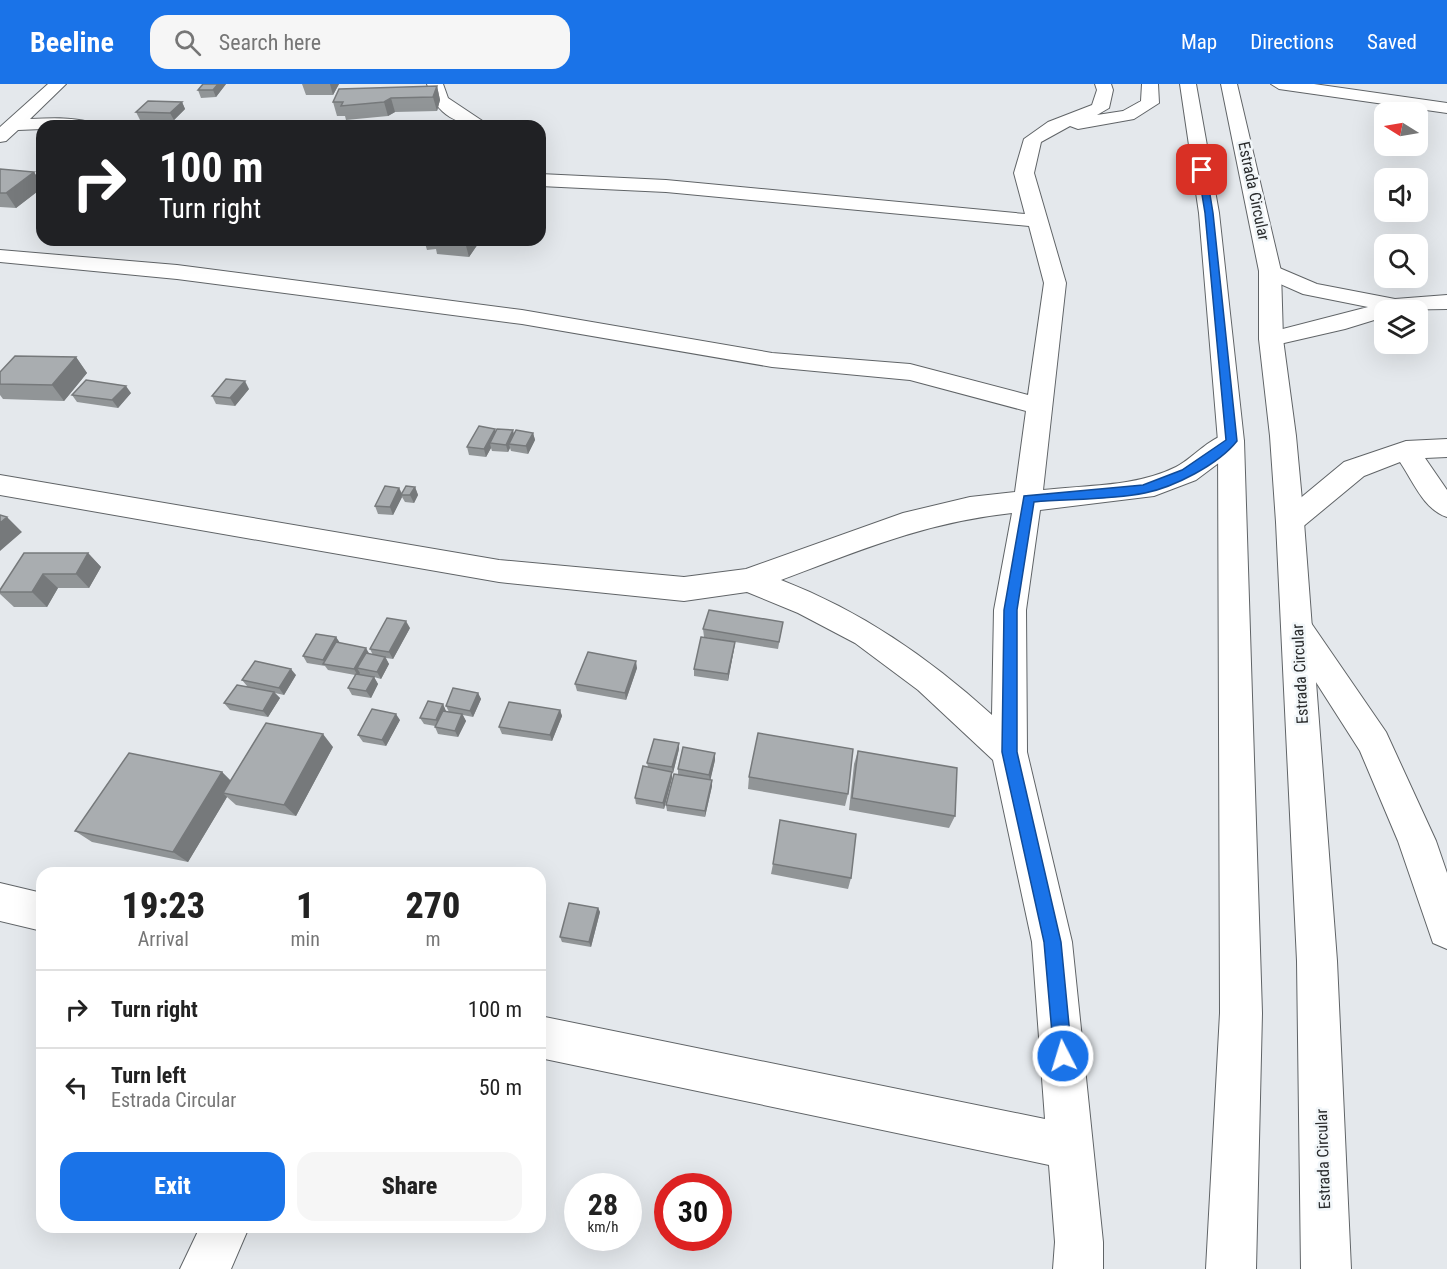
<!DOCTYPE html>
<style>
:root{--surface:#fff;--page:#f6f6f6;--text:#222;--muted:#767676;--line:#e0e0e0;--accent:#1a73e8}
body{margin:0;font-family:"Roboto Condensed",sans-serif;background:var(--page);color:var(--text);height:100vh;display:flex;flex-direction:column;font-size:22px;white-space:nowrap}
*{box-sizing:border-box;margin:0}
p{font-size:20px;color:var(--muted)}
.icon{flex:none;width:33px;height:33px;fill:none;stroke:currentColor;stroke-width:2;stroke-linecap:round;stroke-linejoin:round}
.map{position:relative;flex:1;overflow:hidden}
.details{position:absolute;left:36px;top:783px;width:510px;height:366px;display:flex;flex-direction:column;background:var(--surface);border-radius:18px;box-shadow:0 6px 24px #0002}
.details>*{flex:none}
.hud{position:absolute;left:36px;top:36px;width:510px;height:126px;border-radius:18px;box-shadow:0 6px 24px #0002;background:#202124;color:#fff;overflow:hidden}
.needle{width:39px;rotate:281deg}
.fabs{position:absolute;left:1374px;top:18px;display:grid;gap:12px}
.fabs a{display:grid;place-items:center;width:54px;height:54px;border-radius:12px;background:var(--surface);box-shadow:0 6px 24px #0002;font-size:30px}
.speed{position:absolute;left:564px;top:1089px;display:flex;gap:12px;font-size:30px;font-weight:700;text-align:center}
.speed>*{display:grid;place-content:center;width:78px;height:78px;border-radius:50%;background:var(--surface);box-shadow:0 6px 24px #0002;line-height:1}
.speed small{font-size:15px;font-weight:400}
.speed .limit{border:9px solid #d22;background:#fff;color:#111}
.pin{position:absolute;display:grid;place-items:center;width:51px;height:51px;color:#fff;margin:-26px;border-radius:12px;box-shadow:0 3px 9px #0006}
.me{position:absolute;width:66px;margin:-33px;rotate:355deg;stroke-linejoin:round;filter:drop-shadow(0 0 4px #0008)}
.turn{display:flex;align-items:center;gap:21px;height:126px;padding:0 24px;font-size:27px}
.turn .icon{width:78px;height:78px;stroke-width:2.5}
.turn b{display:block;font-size:42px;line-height:51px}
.eta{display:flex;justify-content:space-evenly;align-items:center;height:102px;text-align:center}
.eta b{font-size:36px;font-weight:800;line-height:42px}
.action{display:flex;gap:12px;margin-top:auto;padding:12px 24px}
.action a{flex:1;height:69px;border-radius:18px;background:var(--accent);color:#fff;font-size:24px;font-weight:800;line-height:69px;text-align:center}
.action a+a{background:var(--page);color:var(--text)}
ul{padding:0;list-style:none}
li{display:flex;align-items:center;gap:18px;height:78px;padding:0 24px;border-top:2px solid var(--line)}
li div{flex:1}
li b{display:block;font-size:22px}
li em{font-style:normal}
header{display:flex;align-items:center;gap:36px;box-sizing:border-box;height:84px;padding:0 30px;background:var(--accent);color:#fff}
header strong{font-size:28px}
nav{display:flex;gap:33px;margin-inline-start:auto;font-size:21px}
.search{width:420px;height:54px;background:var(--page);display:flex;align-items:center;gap:15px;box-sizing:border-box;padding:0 21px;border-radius:18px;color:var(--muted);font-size:22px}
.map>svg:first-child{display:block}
</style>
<header>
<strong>Beeline</strong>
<div class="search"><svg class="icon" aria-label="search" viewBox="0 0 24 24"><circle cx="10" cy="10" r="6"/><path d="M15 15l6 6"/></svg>Search here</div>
<nav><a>Map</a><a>Directions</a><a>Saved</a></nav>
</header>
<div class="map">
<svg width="1447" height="1185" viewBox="0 0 1447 1185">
<rect width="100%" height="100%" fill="#e4e8ec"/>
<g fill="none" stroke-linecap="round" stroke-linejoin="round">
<g stroke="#606467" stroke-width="2">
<path id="minor" d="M48,0H66L30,35C50,34 70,33 89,38L92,42H42V45L18,46L6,57L0,58V43Z
M427,0H443L448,14L490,42C458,42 436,32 427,0Z
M1095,0H1111L1113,6L1109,24L1097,31L1123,27L1141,17L1142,0H1158L1159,19L1134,35L1078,45L1070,42L1041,58L1034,89L1066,199L1043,406C1087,401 1136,403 1176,383C1197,372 1216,344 1240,351L1244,357L1240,363L1196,396L1154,412L1040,426L1026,526L1027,668L1072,858L1103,1158V1185H1053L1055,1158L1049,1081L540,974V932L1045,1035L1032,858L993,676L918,606L855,559L798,529L747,508L684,517L499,498L0,411V391L499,476L684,493L746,485L903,429L970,413L1015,408L1026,327L910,296L772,283L522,240L177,195L0,178V166L177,181L522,226L772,269L910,280L1028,311L1044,199L1029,142L666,108L540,102V90L666,96L1025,130L1014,89L1024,55L1048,38L1092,21L1097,6ZM1012,429L994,526L992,631C928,573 861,527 781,496C860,466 927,438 1012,429Z
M1271,0H1314L1447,19V29L1279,5Z
M1270,180L1317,200L1395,215L1447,211V225L1384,226V233L1345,245L1271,262L1263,260L1259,255L1263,250L1368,223L1303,210L1262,192L1259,187L1262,182Z
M1447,355V373L1425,374L1447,406V433C1424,426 1413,397 1400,378L1364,392L1300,445L1290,448L1280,445L1276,438L1280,431L1344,378L1406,357Z
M1298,533L1309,536L1386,648L1436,757L1447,789V865L1433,859L1398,757L1360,667L1282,545L1287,536Z
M0,799L42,809V847L0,837Z
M200,1143H249L231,1185H180Z"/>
</g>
<g stroke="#606467" stroke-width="2">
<path id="primary" d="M1180,0H1196L1219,129L1244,357L1262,929L1256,1185H1206L1220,929L1218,357L1199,129Z
M1221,0H1237L1281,187L1283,255L1296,352L1304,438L1337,877L1351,1185H1301L1297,877L1276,438L1270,352L1259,255V187Z"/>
</g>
<use href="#minor" fill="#fff" fill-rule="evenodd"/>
<use href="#primary" fill="#fff" fill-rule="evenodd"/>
</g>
<path fill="#919597" d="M203,0H226L216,13L201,14L198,6Z
M302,0H339L333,11H306Z
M437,2L440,16L437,27L395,28L388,32L346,36L345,32H337L333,18Z
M182,18L185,25L174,36H140L136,28Z
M0,85L34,88L42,101V104L16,124L0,123Z
M424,156H480V157L469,173L437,170L436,165L427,166Z
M76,273L87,289L64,317L3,315L0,311V288Z
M249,305L235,322L216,320L212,312Z
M131,309L118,324L77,318L72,311Z
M495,345V347L514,350L533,349L535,356L528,370L511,367L510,364L508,368L492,367L491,364L486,373L469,371L467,363Z
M415,403L418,411L414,419L405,418L402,413L393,431L378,430L375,422L399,404L402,409Z
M88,469L101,483L89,504H58L47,523H14L0,510V506Z
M783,538L778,565L735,558L734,565L728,597L694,592V585L729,557L704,553L703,545Z
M410,544L393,575L386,574L389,580L381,595L374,593L378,600L371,614L352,611L348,604L355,591L328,586L325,582L307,579L303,572L336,553L340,559L373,571L370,565Z
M637,584L626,616L577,607L575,600Z
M296,591L284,611L275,609L280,614L268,633L230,626L224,619L247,602L242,596Z
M478,609L481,615L473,633L463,631L466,637L458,653L438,650L435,643V642L424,640L420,634L443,620L446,628H449L446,622Z
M560,626L562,632L552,657L502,650L499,643Z
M400,636L386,662L363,658L358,651Z
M333,663L296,732L236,721L227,713L188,778L92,758L75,747L222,688L231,697Z
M679,665L673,689H672V694L664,725L636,720L635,714L648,683L647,679Z
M858,667L955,732L949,744L849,726L854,680Z
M715,669V676L710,696L712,702L705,733L667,727L666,721L678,690V685Z
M749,693L848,710L845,722L748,705Z
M773,780L851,794L848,805L771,790Z
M598,824L600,828L591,863L562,858L560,853Z"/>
<path fill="#76797b" d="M218,0H226L216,13L213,6Z
M330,0H339L333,11Z
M437,2L440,16L437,27L433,13Z
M391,14L395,28L388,32L384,18Z
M182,18L185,25L174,36L170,29Z
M34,88L42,101V104L16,124L6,109Z
M467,156L480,157L469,173L465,158Z
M76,273L87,289L64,317L52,301Z
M245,297L249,305L235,322L230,314Z
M126,302L131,309L118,324L112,316Z
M495,345L497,352L490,359L491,364L486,373L484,365Z
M513,346L515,354L509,360L510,364L508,368L506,361Z
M533,349L535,356L528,370L526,362Z
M415,403L418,411L414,419L410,411Z
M399,404L402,411H401L402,413L393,431L390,423Z
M7,433L22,448L0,467V439Z
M88,469L101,483L89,504L76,490Z
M43,490L58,504L47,523L32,508Z
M406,537L410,544L393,575L389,568Z
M336,553L341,561L326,580L323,576Z
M735,558L734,565L728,597V590Z
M366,564L370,571L357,584L360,589L358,592L354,585Z
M385,573L389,580L381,595L377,588Z
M636,577L637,584L626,616L625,609Z
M291,585L296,591L284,611L279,604Z
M374,593L378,600L371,614L366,607Z
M274,608L280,614L268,633L263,627Z
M478,609L481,615L473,633L470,627Z
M443,620L446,627L439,643L436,636Z
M560,626L562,632L552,657L550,651Z
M396,630L400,636L386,662L382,656Z
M462,630L466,637L458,653L455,647Z
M323,650L333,663L296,732L284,721Z
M679,659V665L673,689L672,683Z
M715,669V676L710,698L709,691Z
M222,688L235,701L223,709L227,713L188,778L173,768Z
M672,688V694L664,725L663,719Z
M712,696V702L705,733V727Z
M598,824L600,828L591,863L589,858Z"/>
<path fill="#a9adb0" stroke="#76797b" stroke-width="1.5" d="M203,0H218L213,6H198Z
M437,2L433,13L391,14L384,18L341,22L343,18H333L339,5Z
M148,17L182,18L170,29L136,28Z
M0,85L34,88L6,109H0Z
M446,156H467L465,158Z
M15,272L76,273L52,301L0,300V288Z
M226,295L245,297L230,314L212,312Z
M86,296L126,302L112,316L72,311Z
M479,342L495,345L484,365L467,363Z
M497,345L513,346L506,361L490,359Z
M516,346L533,349L526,362L509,360Z
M385,402L399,404L390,423L375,422Z
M406,402L415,403L410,411H401Z
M0,431L7,433L0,439Z
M24,469H88L76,490H43L32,508H0V506Z
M709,526L783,538L779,558L703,545Z
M387,534L406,537L389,568L370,565Z
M316,550L336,553L323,576L303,572Z
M701,553L735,558L728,590L694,585Z
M336,558L366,564L354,585L323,580Z
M588,568L636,577L625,609L575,600Z
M366,569L385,573L377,588L357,584Z
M255,577L291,585L279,604L242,596Z
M356,590L374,593L366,607L348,604Z
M237,601L274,608L263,627L224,619Z
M453,604L478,609L470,627L446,622Z
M428,617L443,620L436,636L420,634Z
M509,618L560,626L550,651L499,643Z
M372,625L396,630L382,656L358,651Z
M443,627L462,630L455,647L435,643Z
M266,639L323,650L284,721L223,709Z
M758,649L853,665L848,710L749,693Z
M654,655L679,659L672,683L647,679Z
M683,663L715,669L709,691L678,685Z
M858,667L957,684L955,732L852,714Z
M129,669L222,688L173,768L75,747Z
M643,682L672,688L663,719L635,714Z
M674,690L712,696L705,727L666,721Z
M780,736L856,750L851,794L773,780Z
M569,819L598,824L589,858L560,853Z"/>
<path fill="#1a73e8" stroke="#114b97" stroke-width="1.5" d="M1202,83L1206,86L1213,129L1237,357C1218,381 1174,403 1145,409C1109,416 1070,415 1034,418L1017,526V668L1061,858L1072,972L1069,978L1063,981L1057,978L1054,972L1044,858L1002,668L1004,526L1024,412L1143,401L1182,386L1226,356L1205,129L1198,86Z"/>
<g text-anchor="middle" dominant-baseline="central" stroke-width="5" stroke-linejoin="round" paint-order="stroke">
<g font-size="16" fill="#292b2c" stroke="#f1f6f9">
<text transform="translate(1254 107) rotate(78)">Estrada Circular</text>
<text transform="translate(1300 590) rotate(-93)">Estrada Circular</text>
<text transform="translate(1323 1075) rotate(-92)">Estrada Circular</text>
</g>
</g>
</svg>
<div class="fabs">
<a><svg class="needle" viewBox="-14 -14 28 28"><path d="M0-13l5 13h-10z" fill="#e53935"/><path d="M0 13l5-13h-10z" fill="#767676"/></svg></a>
<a><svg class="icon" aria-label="sound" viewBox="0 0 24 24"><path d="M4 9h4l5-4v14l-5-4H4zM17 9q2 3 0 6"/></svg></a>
<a><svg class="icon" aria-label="search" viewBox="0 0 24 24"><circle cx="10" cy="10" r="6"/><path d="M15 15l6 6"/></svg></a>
<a><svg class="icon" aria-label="layers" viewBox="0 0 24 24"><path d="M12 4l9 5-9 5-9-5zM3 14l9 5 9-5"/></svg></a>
</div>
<div class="speed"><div>28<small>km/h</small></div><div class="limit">30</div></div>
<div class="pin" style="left:1202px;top:86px;background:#d93025"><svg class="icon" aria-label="arrive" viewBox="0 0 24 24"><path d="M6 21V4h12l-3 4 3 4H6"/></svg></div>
<svg class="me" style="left:1063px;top:972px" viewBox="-20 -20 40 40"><circle r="17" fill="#1a73e8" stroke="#fff" stroke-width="3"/><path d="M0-11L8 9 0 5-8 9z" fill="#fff"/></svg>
<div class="hud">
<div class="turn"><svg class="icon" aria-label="right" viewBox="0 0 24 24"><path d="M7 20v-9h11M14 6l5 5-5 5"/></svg><div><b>100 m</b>Turn right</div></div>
</div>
<section class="details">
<div class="eta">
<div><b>19:23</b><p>Arrival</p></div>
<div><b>1</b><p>min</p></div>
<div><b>270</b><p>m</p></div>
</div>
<ul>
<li><svg class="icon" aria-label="right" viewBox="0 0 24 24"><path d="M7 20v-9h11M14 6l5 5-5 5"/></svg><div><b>Turn right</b></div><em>100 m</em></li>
<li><svg class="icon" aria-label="left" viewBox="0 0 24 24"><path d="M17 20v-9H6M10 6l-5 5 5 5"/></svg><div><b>Turn left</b><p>Estrada Circular</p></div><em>50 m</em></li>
</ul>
<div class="action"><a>Exit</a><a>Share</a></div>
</section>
</div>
